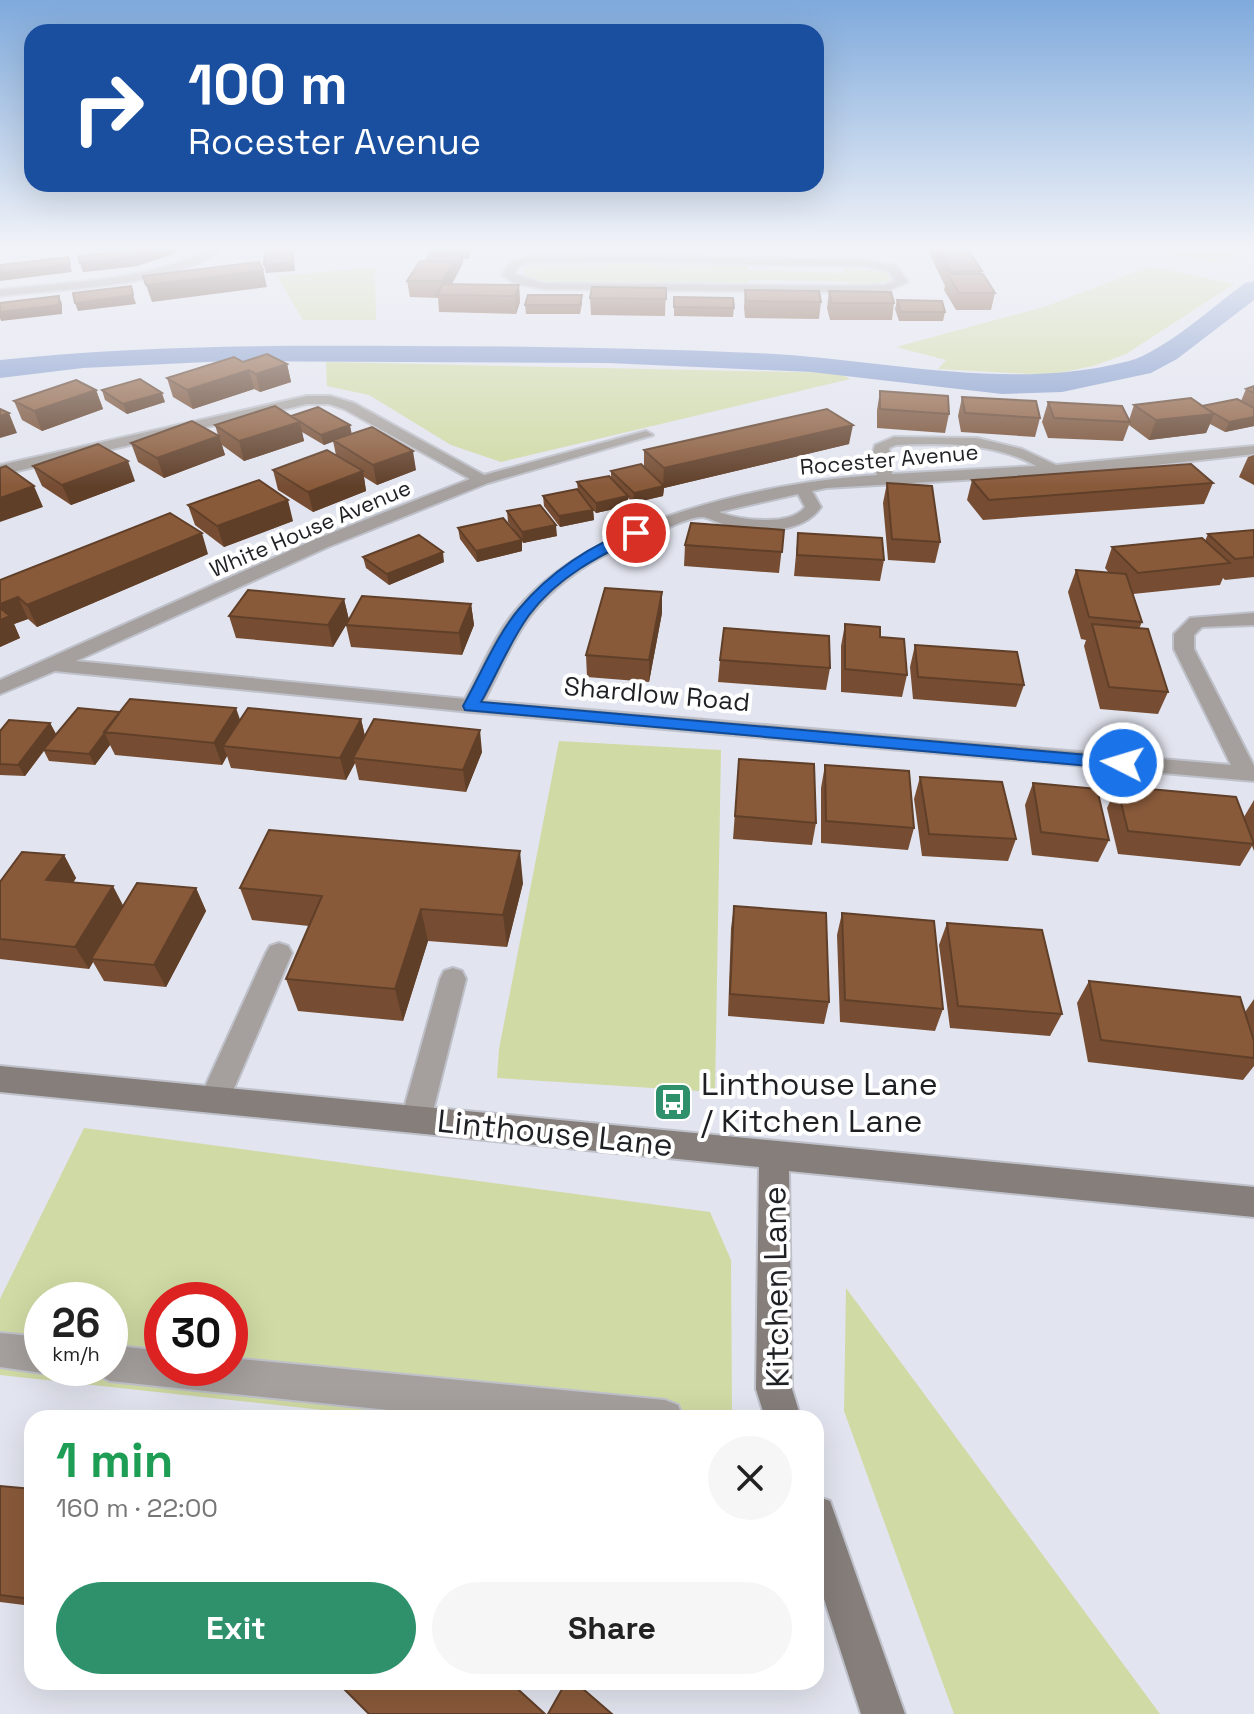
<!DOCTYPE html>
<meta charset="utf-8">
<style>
:root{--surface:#fff;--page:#f6f6f6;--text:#222;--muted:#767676;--accent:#2e916c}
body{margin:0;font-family:"Space Grotesk",sans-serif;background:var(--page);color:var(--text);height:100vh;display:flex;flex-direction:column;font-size:30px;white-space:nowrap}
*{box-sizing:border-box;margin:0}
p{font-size:26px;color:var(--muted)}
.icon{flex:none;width:44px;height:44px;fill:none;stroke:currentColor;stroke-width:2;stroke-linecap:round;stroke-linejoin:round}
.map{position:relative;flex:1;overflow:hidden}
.side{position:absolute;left:24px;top:1410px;width:800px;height:280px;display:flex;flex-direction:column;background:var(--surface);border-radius:24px;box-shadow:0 8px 32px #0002}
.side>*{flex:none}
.hud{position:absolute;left:24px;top:24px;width:800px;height:168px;border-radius:24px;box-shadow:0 8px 32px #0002;background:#1a4fa0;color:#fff;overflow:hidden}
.speed{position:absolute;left:24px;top:1282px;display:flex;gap:16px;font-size:40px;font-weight:700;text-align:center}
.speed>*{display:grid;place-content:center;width:104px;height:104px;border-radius:50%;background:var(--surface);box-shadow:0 8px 32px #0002;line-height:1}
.speed small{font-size:20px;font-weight:400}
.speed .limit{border:12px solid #d22;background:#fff;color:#111}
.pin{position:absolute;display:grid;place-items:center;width:68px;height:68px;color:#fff;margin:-34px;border:4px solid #fff;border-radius:50%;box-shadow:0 2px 8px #0007}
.me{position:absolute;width:88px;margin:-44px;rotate:275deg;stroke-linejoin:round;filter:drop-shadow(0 0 6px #0008)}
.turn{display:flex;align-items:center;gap:28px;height:168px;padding:0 32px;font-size:36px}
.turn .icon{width:104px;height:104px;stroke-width:2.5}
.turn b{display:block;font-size:56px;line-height:68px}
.round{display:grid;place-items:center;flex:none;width:84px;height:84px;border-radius:42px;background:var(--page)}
.headline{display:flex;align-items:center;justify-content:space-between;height:136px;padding:0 32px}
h1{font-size:48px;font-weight:800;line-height:60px;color:#1e9e55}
.button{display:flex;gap:16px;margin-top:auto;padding:16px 32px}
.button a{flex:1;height:92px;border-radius:48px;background:var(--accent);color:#fff;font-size:32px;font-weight:800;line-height:92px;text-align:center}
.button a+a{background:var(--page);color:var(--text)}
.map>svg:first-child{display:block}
</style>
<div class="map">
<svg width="1254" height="1714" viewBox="0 0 1254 1714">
<rect width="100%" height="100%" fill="#e2e4ef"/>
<path fill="#d0daa4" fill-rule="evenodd" d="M1157,247H1251L1226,265L1161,253Z
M550,261L748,264V270L844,273V267L887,272L892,281L851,287L850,282L750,280V285L539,283L526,279L524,269L529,265Z
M1150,266L1234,284L1126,354L1093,366L1049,375L938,369L946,360L896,347L1047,306Z
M375,267L376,320H303L277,276Z
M326,362L839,373L850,379L501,462L451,445L369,395L327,386Z
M559,741L721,750L715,1092L497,1078L499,1049Z
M84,1128L710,1212L731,1260L732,1418H396L0,1375V1299ZM42,1300H110V1368H42ZM162,1300H230V1368H162Z
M846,1288L1160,1714H954L844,1411Z"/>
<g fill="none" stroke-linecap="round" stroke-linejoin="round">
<path fill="#829acb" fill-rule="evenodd" d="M1254,281V300L1177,359L1151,373L1062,392L1002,394L811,372L608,363L228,361L83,368L0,378V360C134,346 268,345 402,346C520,346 637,348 754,353C879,358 1006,393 1129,361C1163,352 1215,305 1245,283Z"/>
<g stroke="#bfc1ca" stroke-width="4">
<path id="lane" d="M279,943L288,946L292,953L229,1100L224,1109L214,1113L204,1109L199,1100L266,953L270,946Z
M453,968L462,971L466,979L431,1119L427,1128L416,1132L405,1128L401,1119L440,979L444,971Z"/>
</g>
<g stroke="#bfc1ca" stroke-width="4">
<path id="street" d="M214,247H226C181,286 60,289 0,296V290C71,281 150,282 214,247Z
M636,256L866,260L896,266L908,282L887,291L852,292L543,289L514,283L502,275L511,262L526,257ZM636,262L866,266L888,271L895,281L885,285L852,286L543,283L514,274L519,266L527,263Z
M307,396H330L354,403L484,475L646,431L653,435L488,483L328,547L76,661L465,699C481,670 495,634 517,609C592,520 765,482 877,475L872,456L875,445L894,437L977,438L1022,449L1056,465L1254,446V454L1084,473L826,488L812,491L821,507C802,535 756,533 726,525C718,523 710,518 703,517C692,516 673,526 662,530C614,546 563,574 531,615C512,640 499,673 484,701L1231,765L1174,649V634L1190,618L1254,613V625L1202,627L1194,635V649L1254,766V781L471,712L55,671L0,694V680L316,539L470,479L344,409L329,404H307L0,475V465ZM896,445C942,443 994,442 1036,466L892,474L889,448ZM798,494L805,507C791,527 739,520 719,512Z
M0,1333L42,1337V1368H53L42,1373L0,1367Z
M110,1345L162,1351V1368H230V1358L665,1400L678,1405L683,1418H465L110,1381L98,1375L94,1368H110Z"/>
</g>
<g stroke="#bfc1ca" stroke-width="4">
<path id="secondary" d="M0,1066L1254,1187V1217L789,1171L792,1389L801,1418H765L756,1389L759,1167L0,1092Z
M816,1496L830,1501L835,1515L905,1714H861L816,1574Z"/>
</g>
<use href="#lane" fill="#a5a09d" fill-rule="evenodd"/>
<use href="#street" fill="#a5a09d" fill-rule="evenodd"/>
<use href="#secondary" fill="#857e7a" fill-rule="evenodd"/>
</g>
<path fill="#764d32" d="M138,247H177L176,253L137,266L83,272L78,256L126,251Z
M434,247H474L468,259H463V263L452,284L519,285L520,302L516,314L439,312L438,298L410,297L407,281L432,254L431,251Z
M754,247H805V249Z
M811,247H865V250L811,249Z
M872,247H918L917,251L873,250Z
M929,247H961L964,252L982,271L981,274L995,293L991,310H956L944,290L945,286L928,251Z
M666,288L665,316L591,315L590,298Z
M745,290L821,302L819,319L745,318L744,307Z
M829,291L894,303L892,320H830L827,308Z
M582,295V304L580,314H526L525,305Z
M674,297L734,308L733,317L674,316Z
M897,300L945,312L943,321H899L895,309Z
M243,362L287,364L291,382L260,392L254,389L193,409L173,397L167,378Z
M1254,386V426L1225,432L1210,424L1206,433L1149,440L1129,425L1123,441L1048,438L1042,422L1048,402L1129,420L1134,405L1202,406L1241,401L1246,389Z
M96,390L103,409L42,431L22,420L14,401Z
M102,390L165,402L127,414L105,400Z
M880,391L949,414L945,433L877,428V410Z
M962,397L1040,418L1035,437L961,432L958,416Z
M291,416L352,434L416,470L377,485L364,477L366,491L313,512L278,490L273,470L336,455L333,441L324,445L302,432L304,441L244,461L222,445L225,455L164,478L138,462L131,443L218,435L215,425Z
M849,444L664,488L663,496L633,503L628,498V506L596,513L593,510L594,520L560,527L544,506L543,496L578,491L577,482L611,479V471L644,467V450Z
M1254,455V485L1239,477L1248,457Z
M33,466L135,481L71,505L42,486Z
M972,480L1213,483L1204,504L983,520L967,500Z
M887,483L940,542L935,563L888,560L883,503Z
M188,505L293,521L224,547L195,525Z
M507,511L557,536L523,543L522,541V551L477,562L460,539L458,528L521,539L508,522Z
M784,530L779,573L684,566L685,545Z
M1254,530V577L1225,580L1223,578L1220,585L1133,594L1142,622L1139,629L1168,692L1158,714L1100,709L1084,646L1086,640L1081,639L1068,592L1076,570L1109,573L1105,568L1112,547L1205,541L1208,534Z
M798,533L884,560L880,581L794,576Z
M208,554L37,627L28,619L14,624L20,638L0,647V580Z
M363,557L444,562L389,585L366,568Z
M344,599L349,620L333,647L236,638L229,616Z
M471,604L474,625L462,655L351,647L346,625Z
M662,613L649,682L587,677L586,655Z
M845,624L880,637L907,675L902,697L841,692V646Z
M915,645L1024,685L1016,707L913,699L910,667Z
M720,660L830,668L826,690L718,682Z
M120,712L240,720L361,719L365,736L482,752L466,792L359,780L355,763L346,780L231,768L227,756L222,765L115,755L110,745L95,765L49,761L44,751L25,776L0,775V731L50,723L56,734Z
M739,759L816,823L812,845L733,839Z
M825,765L914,828L908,850L821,843V788Z
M920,777L1016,839L1008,861L922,856L914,799Z
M1033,783L1109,840L1098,862L1032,855L1025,805Z
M1117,786L1244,817L1254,800V851L1252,846L1240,866L1118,854L1107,808Z
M64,855L76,878L73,883L124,906L196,888L206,911L166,987L104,981L93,962L89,969L0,959V882Z
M523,883L507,947L428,941L403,1021L298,1011L286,979L309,926L252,920L240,888Z
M734,906L829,1002L824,1024L728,1016L731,928Z
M842,913L943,1009L935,1031L840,1022L837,935Z
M947,923L1062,1014L1050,1036L950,1028L939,945Z
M1089,981L1245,1012L1254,999V1066L1243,1080L1088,1062L1077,1003Z
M0,1486L32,1489V1606L0,1602Z"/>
<path fill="#603f29" d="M154,247H177L176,253L137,266L83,272L80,263L156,251Z
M292,247H293L295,271L266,273L264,265Z
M469,247H474L468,259L467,251Z
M462,255L463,263L455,278V269Z
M68,257L72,272L0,281V272Z
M454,261L455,278L445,296H444L442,281Z
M263,270L267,287L152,302L146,285Z
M519,285L520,302L516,314L515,296Z
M133,295L136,304L78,311L75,303Z
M59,296L62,304V314L1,321L0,318V312Z
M287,364L291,382L260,392L256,374Z
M249,370L254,389L193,409L187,390Z
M96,390L103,409L42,431L34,411Z
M162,393L165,402L127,414L123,404Z
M9,413L17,433L0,438V416Z
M1214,414L1206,433L1149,440L1156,420Z
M1254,417V426L1225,432L1229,422Z
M300,422L304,441L244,461L239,441Z
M350,425L352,435L324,445L321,435Z
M853,425L849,444L664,488L663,496L633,503L634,493L663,486L664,468Z
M219,436L225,455L164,478L157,458Z
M413,451L416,470L377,485L373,465Z
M128,461L135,481L71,505L62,485Z
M363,471L366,491L313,512L308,492Z
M34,486L43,507L0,522V498Z
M628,496V506L596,513V503Z
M288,500L293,521L224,547L217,526Z
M593,510L594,520L560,527L559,516Z
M556,525L557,536L523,543L522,532Z
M202,533L208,554L37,627L27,605Z
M522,540V551L477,562L476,551Z
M443,552L444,562L389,585L387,574Z
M662,592V613L649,682V660Z
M18,597L28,619L14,624L20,638L0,647V604Z
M344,599L349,620L333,647L328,625Z
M471,604L474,625L462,655L459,633Z
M236,708L244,731L223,746L227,756L222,765L214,743Z
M361,719L366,741L353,758L355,763L346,780L340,758Z
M50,723L56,734L25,776L18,765Z
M480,730L482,752L466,792L463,770Z
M105,733L110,745L95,765L89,754Z
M520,851L523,883L507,947L503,915Z
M64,855L76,878L59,903L46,880Z
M113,886L125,909L91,959L93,962L89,969L75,947Z
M196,888L206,911L166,987L154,965Z
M421,909L428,941L403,1021L395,989Z
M251,1682H268L265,1690Z"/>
<path fill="#895a3a" stroke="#603f29" stroke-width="2" d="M138,247L156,251L134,257L80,263L78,256L126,251Z
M265,247H292L293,263L264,265Z
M434,247H469L467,251H431Z
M931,247H961L964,252H940L938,260Z
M940,252H970L982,271L950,272Z
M430,254L462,255L454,269V261H426Z
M68,257L70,264L0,272V265Z
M420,261H454L442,281H407Z
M259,262L263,270L146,285L143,276Z
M948,274H983L995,293H959Z
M443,284L519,285L515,296L437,295Z
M131,286L133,295L75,303L73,293Z
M592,287L666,288V299L590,298Z
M745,290L819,291L821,302L746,301Z
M829,291L891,292L894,303H832Z
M528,295H582L580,305H525Z
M59,296V305L0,312V303Z
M674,297L733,298L734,308L674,307Z
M897,300L942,301L945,312H901Z
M267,354L287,364L256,374L249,370L187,390L167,378L234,357L243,362Z
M140,379L162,393L123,404L102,390Z
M76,380L96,390L34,411L14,401Z
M1254,386V393L1246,389Z
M880,391L948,396L949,414L880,409Z
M962,397L1036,401L1040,418L965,413Z
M1191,398L1214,414L1156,420L1134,405Z
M1237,399L1254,408V417L1229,422L1202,406Z
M1048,402L1122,406L1130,422L1054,418Z
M275,406L300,422L239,441L215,425Z
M318,407L350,425L321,435L291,416Z
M0,409L9,413L0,416Z
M827,409L853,425L664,468L644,450Z
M192,421L219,436L157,458L131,443Z
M372,427L413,451L373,465L333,440Z
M98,444L128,461L62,485L33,466Z
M327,450L363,471L308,492L273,470Z
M641,464L664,486L634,493L611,471Z
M1191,464L1213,483L989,500L972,480Z
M6,466L34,486L0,498V468Z
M609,476L628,496L596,503L577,482Z
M259,480L288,500L217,526L188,505Z
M887,483L932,486L940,542L892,539Z
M577,489L593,510L559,516L543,496Z
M540,505L556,525L522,532L507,511Z
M170,513L202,533L27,605L18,597L0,604V580Z
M503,518L522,540L476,551L458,528Z
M691,523L784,530L782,552L685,545Z
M1254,530V557L1235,559L1208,534Z
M798,533L882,538L884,560L797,555Z
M419,535L443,552L387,574L363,557Z
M1202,538L1230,563L1138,573L1112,547Z
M1076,570L1126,574L1142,622L1089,617Z
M605,588L662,592L649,660L586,655Z
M248,590L344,599L328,625L229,616Z
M362,596L471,604L459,633L346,625Z
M0,608L10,616L0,620Z
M845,624L880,627V637L904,639L907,675L845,669Z
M1092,624L1148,629L1168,692L1109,687Z
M724,628L829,636L830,668L720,660Z
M915,645L1017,652L1024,685L918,677Z
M130,699L236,708L214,743L104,732Z
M78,708L120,712L89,754L43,750Z
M248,708L361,719L340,758L223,746Z
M374,719L480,730L463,770L353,758Z
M9,720L50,723L18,765L0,764V731Z
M739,759L814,764L816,823L735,816Z
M825,765L909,771L914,828L826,821Z
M920,777L1002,782L1016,839L929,834Z
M1033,783L1097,789L1109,840L1041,832Z
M1117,786L1236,797L1254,844L1128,831Z
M269,830L520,851L503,915L421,909L395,989L286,979L322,896L240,888Z
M22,852L64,855L46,880L113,886L75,947L0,939V882Z
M137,883L196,888L154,965L91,959Z
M734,906L826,913L829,1002L730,994Z
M842,913L934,921L943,1009L845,1000Z
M947,923L1042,930L1062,1014L958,1006Z
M1089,981L1240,997L1254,1041V1058L1101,1040Z
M0,1486L32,1489V1599L0,1595Z
M337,1682H510L545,1714H369Z
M566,1682H575L612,1714H548Z"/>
<linearGradient id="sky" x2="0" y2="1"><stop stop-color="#7faadc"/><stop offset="0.51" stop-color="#f2f3f8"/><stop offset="1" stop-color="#f2f3f8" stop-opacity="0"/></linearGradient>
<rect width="1254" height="487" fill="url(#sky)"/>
<path fill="#1a73e8" stroke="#114b97" stroke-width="2" d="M636,529L642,533L640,536C599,556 557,577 529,615C510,641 497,674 481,702L1123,758L1132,763L1123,769L465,710L463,706C480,676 497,635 519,609C548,574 592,543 636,529Z"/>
<defs>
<g id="bus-square" transform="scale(2)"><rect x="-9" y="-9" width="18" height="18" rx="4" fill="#2e916c" stroke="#fff"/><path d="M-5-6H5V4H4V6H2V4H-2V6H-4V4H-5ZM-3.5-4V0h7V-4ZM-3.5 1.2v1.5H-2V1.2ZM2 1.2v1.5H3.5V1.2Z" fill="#fff"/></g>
</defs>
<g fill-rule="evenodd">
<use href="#bus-square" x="673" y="1102"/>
</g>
<g text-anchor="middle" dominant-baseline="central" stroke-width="8" stroke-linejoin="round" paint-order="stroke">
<g font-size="22" fill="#1f2024" stroke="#fff">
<text transform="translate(889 459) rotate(-5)">Rocester Avenue</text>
<text transform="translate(310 528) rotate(-23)">White House Avenue</text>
</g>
<g font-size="26" fill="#1f2024" stroke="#fff">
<text transform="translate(657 694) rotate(5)">Shardlow Road</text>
</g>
<g font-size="32" fill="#1f2024" stroke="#fff" text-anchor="start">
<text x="701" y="1084">Linthouse Lane<tspan x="701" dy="37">/ Kitchen Lane</tspan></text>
</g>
<g font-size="32" fill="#1f2024" stroke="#fff">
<text transform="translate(555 1133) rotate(6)">Linthouse Lane</text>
<text transform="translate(776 1287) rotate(-91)">Kitchen Lane</text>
</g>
</g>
</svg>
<div class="speed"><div>26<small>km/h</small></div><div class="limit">30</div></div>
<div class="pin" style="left:636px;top:533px;background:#d93025"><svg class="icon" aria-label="arrive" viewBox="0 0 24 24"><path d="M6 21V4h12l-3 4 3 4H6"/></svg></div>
<svg class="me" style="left:1123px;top:763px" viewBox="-20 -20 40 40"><circle r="17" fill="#1a73e8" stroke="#fff" stroke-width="3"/><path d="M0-11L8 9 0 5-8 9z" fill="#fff"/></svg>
<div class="hud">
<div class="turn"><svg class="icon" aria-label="right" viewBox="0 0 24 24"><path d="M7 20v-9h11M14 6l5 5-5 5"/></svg><div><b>100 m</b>Rocester Avenue</div></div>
</div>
<section class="side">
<div class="headline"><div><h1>1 min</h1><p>160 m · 22:00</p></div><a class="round"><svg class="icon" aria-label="close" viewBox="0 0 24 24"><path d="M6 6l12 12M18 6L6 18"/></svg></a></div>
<div class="button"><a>Exit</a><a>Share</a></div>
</section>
</div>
